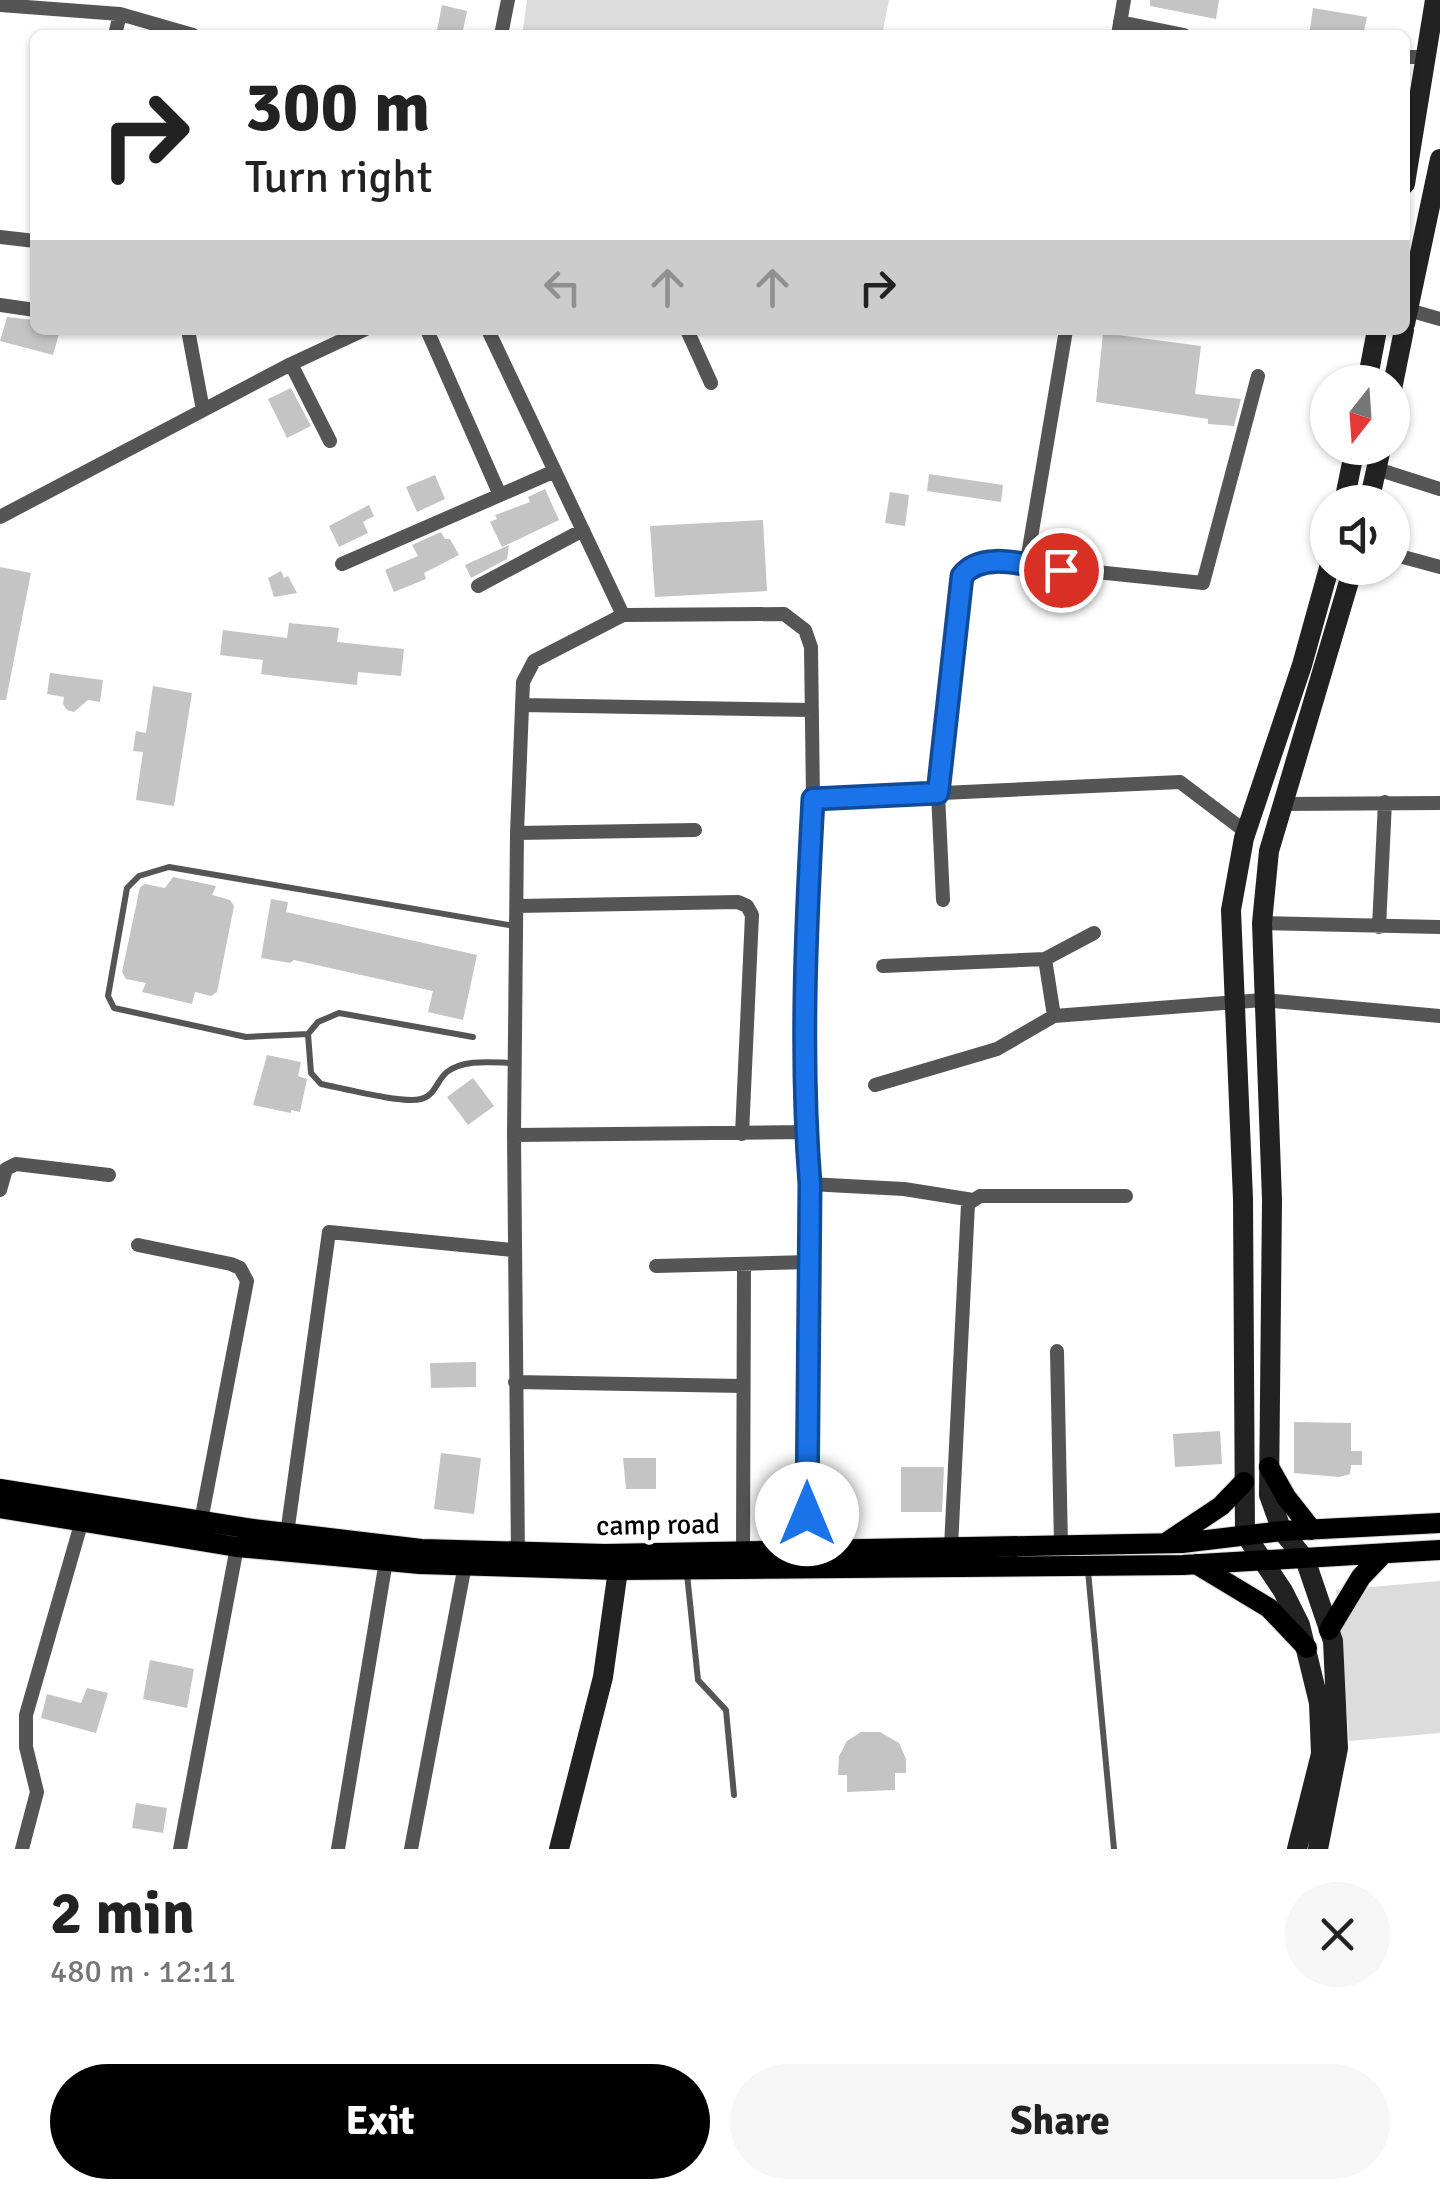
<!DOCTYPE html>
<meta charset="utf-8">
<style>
:root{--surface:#fff;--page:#f6f6f6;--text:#222;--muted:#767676;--accent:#000}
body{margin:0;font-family:Signika,sans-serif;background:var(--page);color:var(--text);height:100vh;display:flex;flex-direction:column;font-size:38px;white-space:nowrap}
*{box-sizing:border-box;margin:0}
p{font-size:32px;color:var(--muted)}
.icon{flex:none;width:55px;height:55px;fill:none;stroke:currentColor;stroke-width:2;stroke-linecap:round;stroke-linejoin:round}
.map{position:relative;height:1849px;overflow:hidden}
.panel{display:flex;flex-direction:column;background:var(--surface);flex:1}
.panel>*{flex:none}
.hud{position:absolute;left:30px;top:30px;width:1380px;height:305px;border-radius:15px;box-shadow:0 2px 8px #0004;background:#fff;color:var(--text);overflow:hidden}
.needle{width:65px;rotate:197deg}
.tools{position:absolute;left:1310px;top:365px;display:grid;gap:20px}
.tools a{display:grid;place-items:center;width:100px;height:100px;border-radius:50%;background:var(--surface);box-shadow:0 2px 8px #0004;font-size:50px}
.pin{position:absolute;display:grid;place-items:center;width:85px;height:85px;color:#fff;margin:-42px;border:5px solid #fff;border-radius:50%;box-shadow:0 2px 10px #0007}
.me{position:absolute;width:110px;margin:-55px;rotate:0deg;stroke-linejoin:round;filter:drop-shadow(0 0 8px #0008)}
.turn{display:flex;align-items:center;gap:35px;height:210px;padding:0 50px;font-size:45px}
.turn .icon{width:130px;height:130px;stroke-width:2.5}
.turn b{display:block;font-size:70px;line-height:85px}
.lanes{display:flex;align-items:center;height:95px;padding:0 50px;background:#0003;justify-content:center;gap:50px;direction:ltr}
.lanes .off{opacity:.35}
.round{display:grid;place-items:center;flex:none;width:105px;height:105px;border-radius:52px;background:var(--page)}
.head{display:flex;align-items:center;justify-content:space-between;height:170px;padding:0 50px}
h1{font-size:60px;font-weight:700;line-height:75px}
.primary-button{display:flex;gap:20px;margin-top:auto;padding:20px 50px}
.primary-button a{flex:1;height:115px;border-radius:60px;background:var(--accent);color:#fff;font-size:40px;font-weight:700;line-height:115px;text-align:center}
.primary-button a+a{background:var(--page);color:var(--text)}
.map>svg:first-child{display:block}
</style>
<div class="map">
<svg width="1440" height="1849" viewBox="0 0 1440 1849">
<rect width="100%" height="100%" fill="#fff"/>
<path fill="#dcdcdc" d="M527,0H889L882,35H522Z
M1440,1581V1733L1349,1741L1336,1590Z"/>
<path fill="#c4c4c4" d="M1150,0H1219L1216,19L1150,6Z
M442,5L467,11L462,35H436Z
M1313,8L1367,17L1363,35H1309Z
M7,317L35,320V330H60L53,355L0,341Z
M1103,333L1201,346L1195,394L1241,399L1234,426L1208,424V419L1096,402Z
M291,388L311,426L287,438L268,399Z
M929,474L1003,485L1001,502L927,491Z
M435,475L445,499L417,512L406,487Z
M545,489L559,520L502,547L490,522L497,519L495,515L530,502L528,497Z
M890,492L909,495L905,526L885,523Z
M369,505L374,516L363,522L368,533L339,547L329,526Z
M763,520L767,591L655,597L650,526Z
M441,532L445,539H450L459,555L424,573L426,579L394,592L385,570L418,556L412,545Z
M509,545L507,559L471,578L465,565Z
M0,567L31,573L6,700H0Z
M281,571L284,578L288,576L297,593L274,597L268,578Z
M289,623L339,628L337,642L404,649L401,676L358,672L357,685L284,677L261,674L263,660L220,655L223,630L287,638Z
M50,673L103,680L100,702L88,700L74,712L67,710L63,704L64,697L47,694Z
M153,686L192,693L174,806L136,800L143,752L133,751L136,731L146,733Z
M173,877L216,886L212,895L230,900L234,906L217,992L211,996L195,992L192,1004L142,992L146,983L126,979L122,972L140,887L145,884L165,888Z
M271,899L288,902L286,912L477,955L463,1020L428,1012L433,991L294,960L290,963L261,958Z
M267,1055L301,1062L298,1076L307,1079L300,1112L291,1110V1113L253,1105Z
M473,1078L494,1106L468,1125L447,1097Z
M476,1362V1387L431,1388L430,1363Z
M1294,1422L1351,1423V1451H1362V1465H1351L1350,1474L1339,1477L1294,1473Z
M1220,1431L1222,1464L1175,1467L1173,1434Z
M441,1453L481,1458L474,1514L434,1509Z
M623,1458H656V1489H626Z
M901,1467H944L942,1512H901Z
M150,1660L194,1669L187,1708L143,1699Z
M87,1688L108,1693L96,1733L41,1718L47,1694L81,1703Z
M861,1732H880L899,1743L906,1759V1773H895V1790L847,1792V1775H838L839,1756L847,1741Z
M136,1803L167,1808L163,1833L132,1828Z"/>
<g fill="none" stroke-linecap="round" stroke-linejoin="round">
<g stroke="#dbdbdb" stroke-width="22">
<path id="primary" d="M1269,1467L1286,1497L1312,1530
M0,1489L246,1528L421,1549L605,1554L1182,1543L1282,1531L1440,1523
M0,1508L237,1547L420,1564L518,1567L618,1570L1183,1565L1440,1550
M1167,1542L1221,1506L1244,1482
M1196,1564L1269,1608L1307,1648
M1329,1630L1361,1577L1383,1554"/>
</g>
<path stroke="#555" stroke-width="6" d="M308,1034L246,1037L114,1008L108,996L127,888L139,876L169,867L514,926
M473,1037L339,1013L318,1022L308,1034L311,1073L321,1084C342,1088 403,1104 421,1099C435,1096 437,1080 447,1072C465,1058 495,1063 516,1063
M1088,1571L1114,1849
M687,1574L698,1680L726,1710L734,1795"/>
<path stroke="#555" stroke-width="14" d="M0,5L120,14L193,35
M1120,22L1184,35
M115,35L120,14
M501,35L508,0
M1118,35L1124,0
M1405,57H1426
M0,237L35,241
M0,305L35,310
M1405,309L1440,319
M188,330L203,410
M427,330L500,495
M488,330L623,615
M687,330L711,383
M291,364L330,441
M1377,469L1440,489
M0,517L291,364L364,330
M1392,554L1440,567
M342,564L555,471
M1026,567L1066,330
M478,586L583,530
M522,705L812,710
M813,799L1180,782L1246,832
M1284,804L1440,803
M517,833L695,830
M943,900L938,793L962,576L975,563L989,561L1203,583L1258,376
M517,906L738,902L747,906L752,915L742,1134
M1262,923L1440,927
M1379,927L1385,802
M1045,959L1054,1016
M883,966L1045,959L1094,933
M875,1085L997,1049L1054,1016L1263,1000L1440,1016
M514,1135L806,1132
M809,1184L904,1189L973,1200
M0,1190L6,1169L16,1164L109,1175
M138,1245L231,1264L240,1268L247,1281L201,1521
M656,1266L808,1262
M1057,1351L1061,1545
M515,1382L743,1386
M286,1541L329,1232L513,1250
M951,1547L968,1204L980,1196H1126
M743,1551L744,1266
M518,1558L514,1135L517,833L523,682L534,661L623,615L784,614L805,630L811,647L813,799L807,909V1550
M22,1849L37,1792L26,1747V1715L81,1524
M180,1849L237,1547
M338,1849L386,1561
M411,1849L465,1565"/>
<path stroke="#222" stroke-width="20" d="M1405,184L1435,0
M1405,324L1440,159
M1367,382L1377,330
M1392,389L1404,330
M1344,502L1355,448
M1369,502L1381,448
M559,1849L603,1677L618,1570
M1297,1849L1321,1754L1319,1703L1300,1625L1283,1591L1245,1534L1243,1199L1231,910L1244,838L1302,665L1329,568
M1318,1849L1338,1748L1333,1641L1305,1559L1282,1531L1269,1495L1272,1200L1262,923L1269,851L1353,568"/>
<use href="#primary" stroke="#000" stroke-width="20"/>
</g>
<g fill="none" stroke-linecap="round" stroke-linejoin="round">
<g stroke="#114b97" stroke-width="25">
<path id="route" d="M807,1514L810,1184C800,1057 806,927 813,799L938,793L962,576C982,549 1031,567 1061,570"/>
</g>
<use href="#route" stroke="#1a73e8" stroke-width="18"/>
</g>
<g text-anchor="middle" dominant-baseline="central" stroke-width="9" stroke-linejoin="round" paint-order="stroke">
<g font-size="28" fill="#000" stroke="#fff">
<text transform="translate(658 1525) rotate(-1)">camp road</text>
</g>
</g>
</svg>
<div class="tools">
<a><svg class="needle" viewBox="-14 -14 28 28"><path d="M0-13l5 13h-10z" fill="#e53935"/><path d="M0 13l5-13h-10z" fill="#767676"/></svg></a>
<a><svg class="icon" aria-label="sound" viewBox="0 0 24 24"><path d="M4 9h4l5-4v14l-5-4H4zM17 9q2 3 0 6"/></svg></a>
</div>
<div class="pin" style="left:1061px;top:570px;background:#d93025"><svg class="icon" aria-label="arrive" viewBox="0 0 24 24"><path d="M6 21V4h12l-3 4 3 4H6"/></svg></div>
<svg class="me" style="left:807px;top:1514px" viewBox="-20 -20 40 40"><circle r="19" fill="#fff"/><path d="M0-13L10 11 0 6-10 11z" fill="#1a73e8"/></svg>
<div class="hud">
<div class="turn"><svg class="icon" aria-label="right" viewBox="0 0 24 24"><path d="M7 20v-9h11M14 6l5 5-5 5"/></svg><div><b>300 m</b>Turn right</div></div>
<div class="lanes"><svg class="icon off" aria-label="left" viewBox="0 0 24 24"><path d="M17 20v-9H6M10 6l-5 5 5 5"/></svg><svg class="icon off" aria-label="ahead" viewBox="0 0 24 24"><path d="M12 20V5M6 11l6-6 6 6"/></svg><svg class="icon off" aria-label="ahead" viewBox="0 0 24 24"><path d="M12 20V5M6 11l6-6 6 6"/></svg><svg class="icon" aria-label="right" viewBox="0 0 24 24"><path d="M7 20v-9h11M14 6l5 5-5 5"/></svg></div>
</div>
</div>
<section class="panel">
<div class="head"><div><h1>2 min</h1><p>480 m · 12:11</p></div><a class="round"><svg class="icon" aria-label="close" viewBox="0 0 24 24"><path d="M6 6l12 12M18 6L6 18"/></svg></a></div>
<div class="primary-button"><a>Exit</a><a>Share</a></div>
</section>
